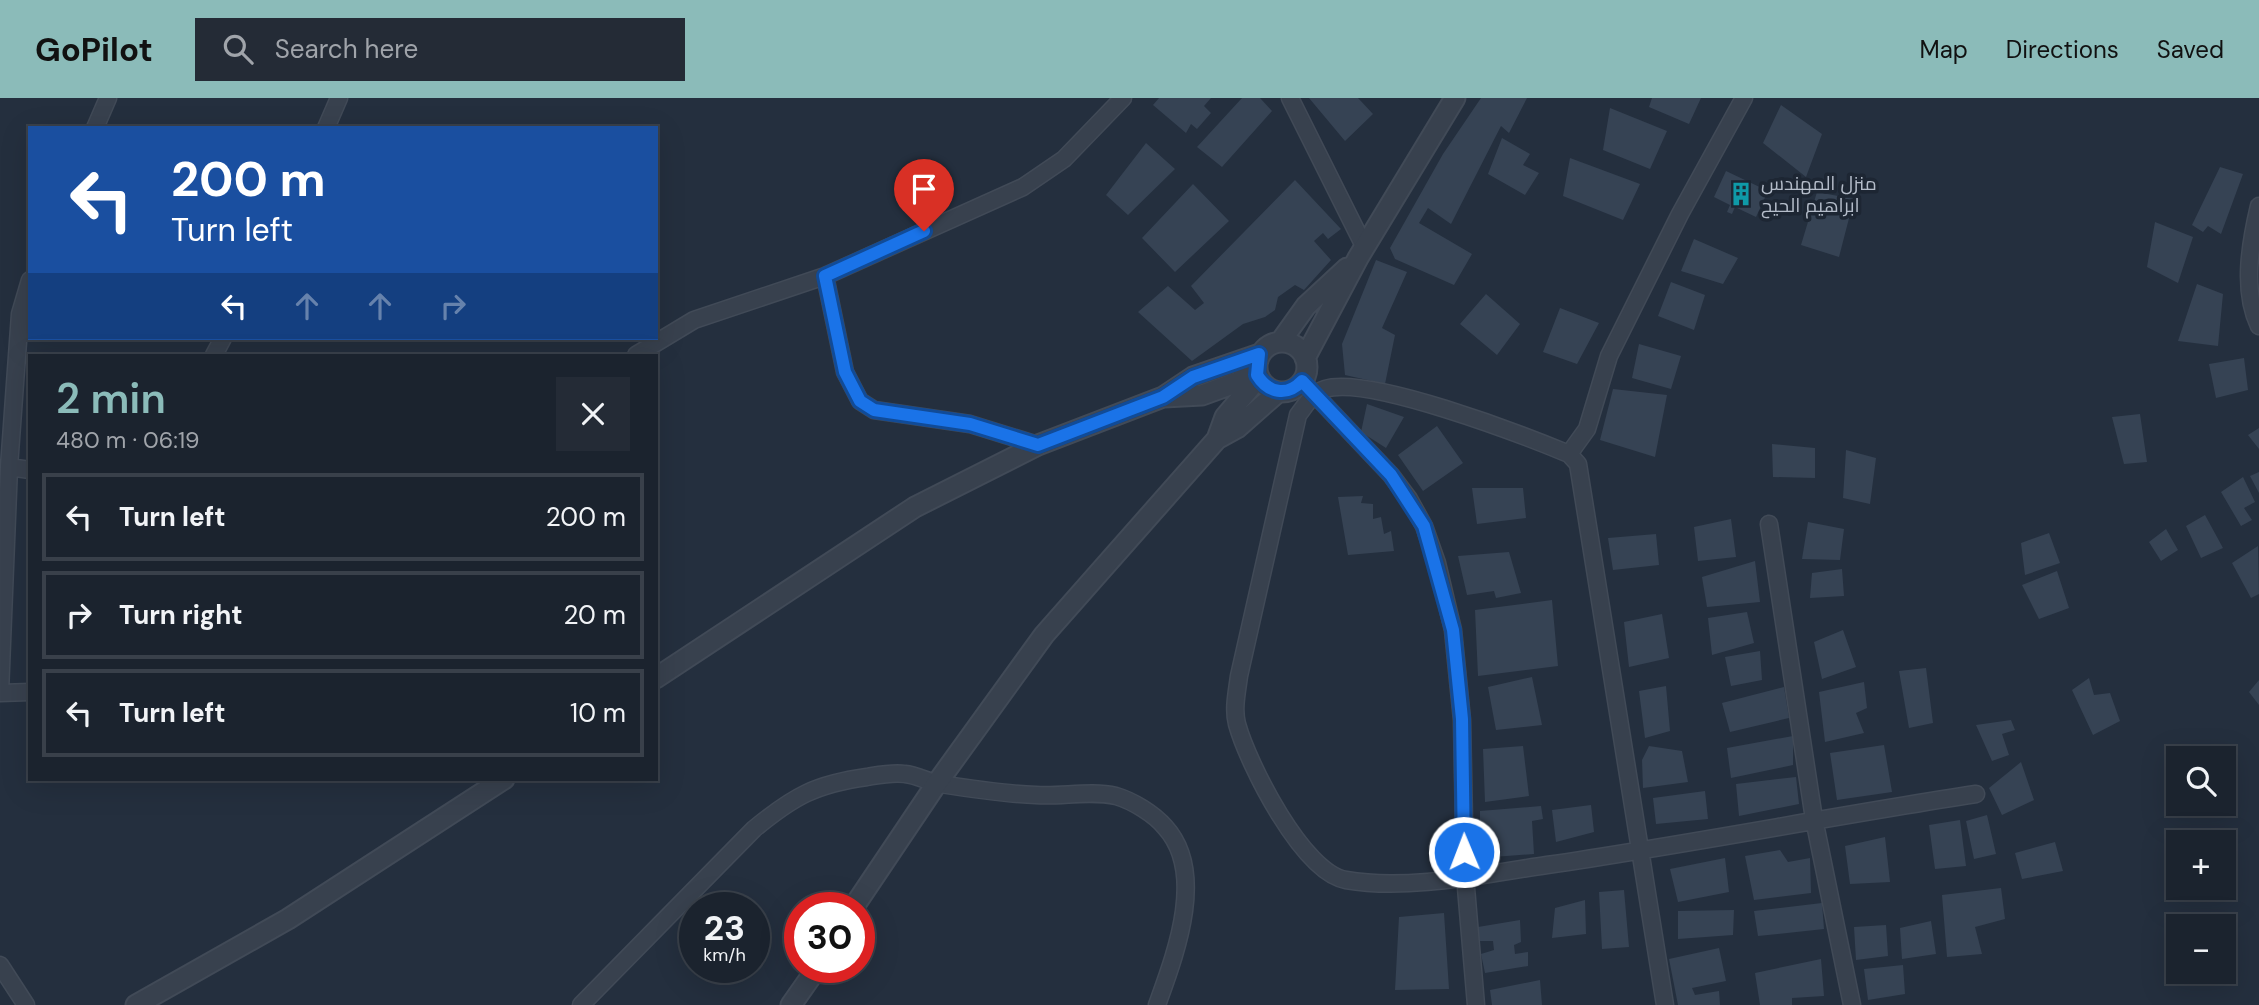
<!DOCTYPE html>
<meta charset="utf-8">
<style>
:root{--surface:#1b232e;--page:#242b36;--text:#f1f3f6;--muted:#a0a4aa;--line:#39404a;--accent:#8bbbb9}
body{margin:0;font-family:"DM Sans",Cairo,sans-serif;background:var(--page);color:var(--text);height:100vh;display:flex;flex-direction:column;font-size:26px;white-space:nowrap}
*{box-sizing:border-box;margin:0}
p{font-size:23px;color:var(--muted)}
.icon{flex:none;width:38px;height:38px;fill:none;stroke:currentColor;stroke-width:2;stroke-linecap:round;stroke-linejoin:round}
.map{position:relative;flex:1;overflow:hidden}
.sheet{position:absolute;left:28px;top:256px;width:630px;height:427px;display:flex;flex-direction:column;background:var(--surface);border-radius:0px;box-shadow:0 7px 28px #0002,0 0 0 2px var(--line)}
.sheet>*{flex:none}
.top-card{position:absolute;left:28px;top:28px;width:630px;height:214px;border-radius:0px;box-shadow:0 7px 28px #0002,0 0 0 2px var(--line);background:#1a4fa0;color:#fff;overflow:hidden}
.buttons{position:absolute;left:2166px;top:648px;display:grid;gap:14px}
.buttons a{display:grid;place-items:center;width:70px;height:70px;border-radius:0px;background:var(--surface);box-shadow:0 7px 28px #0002,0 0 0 2px var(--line);font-size:35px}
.speed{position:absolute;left:679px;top:794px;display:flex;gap:14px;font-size:35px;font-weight:700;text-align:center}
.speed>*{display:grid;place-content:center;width:91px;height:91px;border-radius:50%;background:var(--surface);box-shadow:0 7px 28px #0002,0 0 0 2px var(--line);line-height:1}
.speed small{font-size:18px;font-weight:400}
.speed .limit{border:10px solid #d22;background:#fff;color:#111}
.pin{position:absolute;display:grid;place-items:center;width:60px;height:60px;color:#fff;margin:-72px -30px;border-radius:50% 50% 50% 0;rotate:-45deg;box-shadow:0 0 7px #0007}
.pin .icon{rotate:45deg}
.me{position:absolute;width:77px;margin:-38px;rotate:359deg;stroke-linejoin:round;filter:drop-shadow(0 0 5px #0008)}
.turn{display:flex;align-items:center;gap:24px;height:147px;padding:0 28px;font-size:32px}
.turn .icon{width:91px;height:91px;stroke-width:2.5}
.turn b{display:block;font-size:49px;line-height:60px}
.lanes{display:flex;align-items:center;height:66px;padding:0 28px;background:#0003;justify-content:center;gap:35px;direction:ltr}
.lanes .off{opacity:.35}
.round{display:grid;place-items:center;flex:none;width:74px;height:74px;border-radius:0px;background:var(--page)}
.summary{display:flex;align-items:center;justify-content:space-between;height:119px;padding:0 28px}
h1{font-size:42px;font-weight:600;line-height:52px;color:var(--accent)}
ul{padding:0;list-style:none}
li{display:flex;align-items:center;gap:21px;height:88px;margin:0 14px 10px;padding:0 14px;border:4px solid var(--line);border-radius:0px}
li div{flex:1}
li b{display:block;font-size:26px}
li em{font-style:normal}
header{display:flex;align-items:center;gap:42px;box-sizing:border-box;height:98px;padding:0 35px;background:var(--accent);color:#111}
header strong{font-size:33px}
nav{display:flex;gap:38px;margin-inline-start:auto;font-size:24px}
.search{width:490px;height:63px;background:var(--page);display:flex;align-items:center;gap:18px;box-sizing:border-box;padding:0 24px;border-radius:0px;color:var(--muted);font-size:26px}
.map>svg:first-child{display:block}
</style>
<header>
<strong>GoPilot</strong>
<div class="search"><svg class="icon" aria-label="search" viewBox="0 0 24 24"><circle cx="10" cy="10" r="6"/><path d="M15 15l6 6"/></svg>Search here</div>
<nav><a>Map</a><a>Directions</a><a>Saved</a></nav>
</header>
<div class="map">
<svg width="2259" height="907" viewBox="0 0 2259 907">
<rect width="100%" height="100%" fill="#242f3e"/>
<path fill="#364354" d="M1159,0H1211L1204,8L1211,15L1197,31L1191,26L1186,35L1153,7Z
M1242,0H1260L1272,13L1222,69L1197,49Z
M1309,0H1358L1373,16L1345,43Z
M1481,0H1527L1509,35L1501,28L1451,126L1428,110L1419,125L1472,156L1454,187L1395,161L1390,150L1443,56Z
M1652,0H1701L1689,26L1649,9Z
M1781,7L1822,36L1806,79L1763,45Z
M1610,10L1667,33L1650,71L1603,52Z
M1502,40L1530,56L1523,67L1539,75L1525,97L1488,76Z
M1146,45L1175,71L1128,117L1106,97Z
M1570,60L1640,86L1623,122L1563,98Z
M2220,69L2243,76L2221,136L2208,128L2203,134L2192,127Z
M1726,73L1768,93L1756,119L1735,109L1732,116L1727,114L1730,107L1714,99Z
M1295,82L1341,131L1328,141L1323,135L1314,143L1331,162L1304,192L1295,187L1278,199L1275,212L1265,219L1243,226L1192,263L1138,214L1168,188L1195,212L1204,205L1191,188Z
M1193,86L1229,123L1175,174L1142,140Z
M1817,94L1854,101L1839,159L1801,147Z
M2155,124L2193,139L2178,185L2147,169Z
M1694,141L1738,160L1723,186L1681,173Z
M1376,162L1407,174L1382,230L1395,237L1385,286L1345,277L1342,246Z
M1671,184L1705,197L1694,232L1658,218Z
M2197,186L2223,196L2218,248L2178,243Z
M1486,196L1520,226L1497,257L1460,226Z
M1560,210L1599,225L1577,266L1543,254Z
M1639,246L1681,258L1671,291L1632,280Z
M2244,260L2248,292L2216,300L2209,266Z
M1613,291L1667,297L1655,359L1600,342Z
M1367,306L1404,319L1386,350L1361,334Z
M2140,316L2147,364L2124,366L2112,319Z
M1437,328L1463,365L1423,393L1398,357Z
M2259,330V351L2248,337Z
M1772,346L1815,350V380L1773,379Z
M1846,352L1876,360L1870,406L1843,400Z
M2259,374V395L2250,378Z
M2243,379L2255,404L2244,410L2252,422L2241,428L2221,394Z
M1472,390H1523L1526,420L1477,426Z
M1363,398L1361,405L1373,406V421L1381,419L1384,436L1391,433L1394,453L1348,457L1338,399Z
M2205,417L2223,450L2201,460L2186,428Z
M1731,421L1736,459L1698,463L1694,429Z
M1808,424L1844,431L1840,462L1802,461Z
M2166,431L2178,452L2161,463L2149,444Z
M2049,435L2060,465L2025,477L2021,445Z
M1656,436L1659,467L1613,472L1608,440Z
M2258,448L2259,496L2251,500L2232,465Z
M1509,454L1521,495L1496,500L1494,493L1467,497L1458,458Z
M1755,463L1760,504L1707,509L1702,479Z
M1842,471L1844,498L1810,500L1812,475Z
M2057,473L2069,510L2039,521L2022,487Z
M1552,502L1558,568L1478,578L1475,512Z
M1747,514L1754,545L1712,557L1708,520Z
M1662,516L1669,560L1629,569L1624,524Z
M1843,532L1856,569L1822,581L1814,544Z
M1760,553L1762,582L1731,588L1725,559Z
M1926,570L1933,625L1909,630L1899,573Z
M1532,579L1542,627L1496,632L1488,589Z
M2089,580L2094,597L2110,595L2120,623L2093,637L2072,592Z
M2259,582V607L2249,594Z
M1864,584L1867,610L1856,615L1864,635L1825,644L1819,594Z
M1666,588L1670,633L1645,640L1639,593Z
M1784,589L1789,620L1730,634L1722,605Z
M2011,622L2015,632L2002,636L2009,657L1992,663L1976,627Z
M1793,638V667L1731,680L1727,650Z
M1884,647L1892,694L1837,702L1830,655Z
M1523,648L1529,698L1485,704L1483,651Z
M1649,648L1682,653L1688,684L1643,690L1642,662Z
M2021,664L2034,702L2002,717L1989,690Z
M1796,679L1799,706L1739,718L1736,686Z
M1705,693L1708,721L1656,726L1653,700Z
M1591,707L1594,734L1556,744L1552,712Z
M1541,708L1543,721L1532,723L1534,756L1480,760V713Z
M1987,717L1996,756L1974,761L1966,723Z
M1960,722L1966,768L1935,771L1929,727Z
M1885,739L1890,784L1850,786L1845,748Z
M2055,744L2063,773L2022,781L2015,755Z
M1780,752L1788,764L1810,760L1811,795L1754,802L1745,758Z
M1725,760L1729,794L1678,804L1670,771Z
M2001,790L2005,821L1975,829L1982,856L1947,859L1942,797Z
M1624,792L1629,849L1602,851L1599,794Z
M1585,802L1586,836L1552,840L1555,810Z
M1822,805L1824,831L1758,838L1754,813Z
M1734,812L1733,837L1678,841V813Z
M1444,815L1449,891L1395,892L1399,819Z
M1520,822L1521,844L1514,847L1515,856L1528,854V868L1485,875L1481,856L1494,852L1493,843H1477L1478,829Z
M1931,823L1936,856L1902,861L1900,830Z
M1886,827L1888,858L1856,862L1854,829Z
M1719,850L1726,883L1692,890L1695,897L1719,893L1720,907H1678L1669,861Z
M1821,861L1824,898L1792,900V907H1760L1755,875Z
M1903,867L1905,896L1868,902L1864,871Z
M1540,882L1542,907H1492L1490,892Z"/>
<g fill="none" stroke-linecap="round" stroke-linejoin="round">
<g stroke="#414a57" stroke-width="19">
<path id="minor" d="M1290,0L1365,150
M95,30L108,0
M326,30L339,0
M2259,108C2250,146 2242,193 2259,228
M825,178L845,274L860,303L874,312L970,326L1038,347
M214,257L223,240
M636,257L694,222L825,178L1023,89L1064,61L1123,0
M1302,283L1391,377L1409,401L1424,428L1437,465L1453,532L1462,622L1465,778L1476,907
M1569,356C1523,337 1368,277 1325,291C1312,295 1306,307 1298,317L1239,578C1237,594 1233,611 1237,626C1248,666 1303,775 1346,782C1408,793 1485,776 1547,767C1690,746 1833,718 1976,696
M9,369L30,372
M1769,426L1814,721L1852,907
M0,595L9,369L20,216L30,182
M0,595L30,594
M0,867L26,907
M581,907L754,731C794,698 816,686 867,679C879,677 893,674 905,676C917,677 928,684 940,686C972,691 1004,696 1036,697C1061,699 1091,692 1116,698C1133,703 1154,716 1165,729C1207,775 1175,857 1157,907
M1665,907L1578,366L1569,356L1587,331L1609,258L1680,116L1744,0"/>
</g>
<g stroke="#414a57" stroke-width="23">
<path id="tertiary" d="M1281,243L1306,208L1347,170
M1257 269a25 25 0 1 1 50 0a25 25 0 1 1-50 0Z
M1305,260L1358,160L1455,0
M1164,299L1202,297L1257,277
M1217,341L1225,319L1259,279
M656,580L915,409L1038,347L1163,299L1193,279L1260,256
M853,810L937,685L1044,537L1217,341L1237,330L1278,294
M136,907L288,821L504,681
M791,907L817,870"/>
</g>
<use href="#minor" stroke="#38414e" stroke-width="16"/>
<use href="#tertiary" stroke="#38414e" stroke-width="19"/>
</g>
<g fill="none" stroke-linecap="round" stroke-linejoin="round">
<g stroke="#114b97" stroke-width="18">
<path id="route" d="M924,133L825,178L845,274L860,303L874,312L970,326L1038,347L1163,299L1193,279L1259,256L1257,277C1268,295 1287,299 1302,283L1391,377L1424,428L1453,532L1462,621L1464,754"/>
</g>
<use href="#route" stroke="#1a73e8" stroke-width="12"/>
</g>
<defs>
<g id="building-bare" transform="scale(1.89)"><path d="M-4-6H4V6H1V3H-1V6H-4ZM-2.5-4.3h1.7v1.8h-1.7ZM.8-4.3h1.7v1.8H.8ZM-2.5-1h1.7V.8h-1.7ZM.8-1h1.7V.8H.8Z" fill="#0f9aa8" stroke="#1d2633" stroke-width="2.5" paint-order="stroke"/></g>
</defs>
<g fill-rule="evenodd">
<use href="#building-bare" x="1741" y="96"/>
</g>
<g text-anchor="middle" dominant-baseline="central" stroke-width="7" stroke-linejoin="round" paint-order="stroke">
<g font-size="19" fill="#b4bcc9" stroke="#1d2633" text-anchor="start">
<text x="1761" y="85">منزل المهندس<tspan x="1761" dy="22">ابراهيم الحيح</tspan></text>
</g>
</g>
</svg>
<div class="buttons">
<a><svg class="icon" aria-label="search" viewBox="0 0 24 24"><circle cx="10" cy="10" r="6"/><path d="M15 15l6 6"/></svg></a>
<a>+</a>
<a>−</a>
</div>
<div class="speed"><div>23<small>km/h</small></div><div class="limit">30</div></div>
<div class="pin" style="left:924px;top:133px;background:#d93025"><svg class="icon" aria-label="arrive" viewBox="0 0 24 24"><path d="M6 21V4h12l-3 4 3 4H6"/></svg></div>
<svg class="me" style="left:1464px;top:754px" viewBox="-20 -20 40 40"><circle r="17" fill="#1a73e8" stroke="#fff" stroke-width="3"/><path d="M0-11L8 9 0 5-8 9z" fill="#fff"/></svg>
<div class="top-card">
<div class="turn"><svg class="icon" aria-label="left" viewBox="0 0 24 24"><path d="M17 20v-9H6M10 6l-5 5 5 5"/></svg><div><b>200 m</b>Turn left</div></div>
<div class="lanes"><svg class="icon" aria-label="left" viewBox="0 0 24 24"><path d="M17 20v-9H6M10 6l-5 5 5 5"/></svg><svg class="icon off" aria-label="ahead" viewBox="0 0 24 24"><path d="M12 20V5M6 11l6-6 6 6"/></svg><svg class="icon off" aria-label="ahead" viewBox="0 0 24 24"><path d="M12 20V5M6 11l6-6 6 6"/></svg><svg class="icon off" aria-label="right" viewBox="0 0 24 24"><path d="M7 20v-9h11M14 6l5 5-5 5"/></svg></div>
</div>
<section class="sheet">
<div class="summary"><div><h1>2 min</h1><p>480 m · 06:19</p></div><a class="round"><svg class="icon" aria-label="close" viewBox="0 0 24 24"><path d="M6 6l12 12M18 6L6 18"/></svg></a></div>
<ul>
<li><svg class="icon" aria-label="left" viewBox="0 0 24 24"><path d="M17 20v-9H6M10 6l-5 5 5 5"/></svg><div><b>Turn left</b></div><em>200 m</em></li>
<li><svg class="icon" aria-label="right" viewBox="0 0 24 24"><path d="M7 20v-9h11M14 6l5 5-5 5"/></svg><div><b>Turn right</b></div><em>20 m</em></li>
<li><svg class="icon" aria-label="left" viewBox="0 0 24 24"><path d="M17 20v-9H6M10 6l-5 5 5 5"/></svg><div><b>Turn left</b></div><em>10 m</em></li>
</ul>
</section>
</div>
